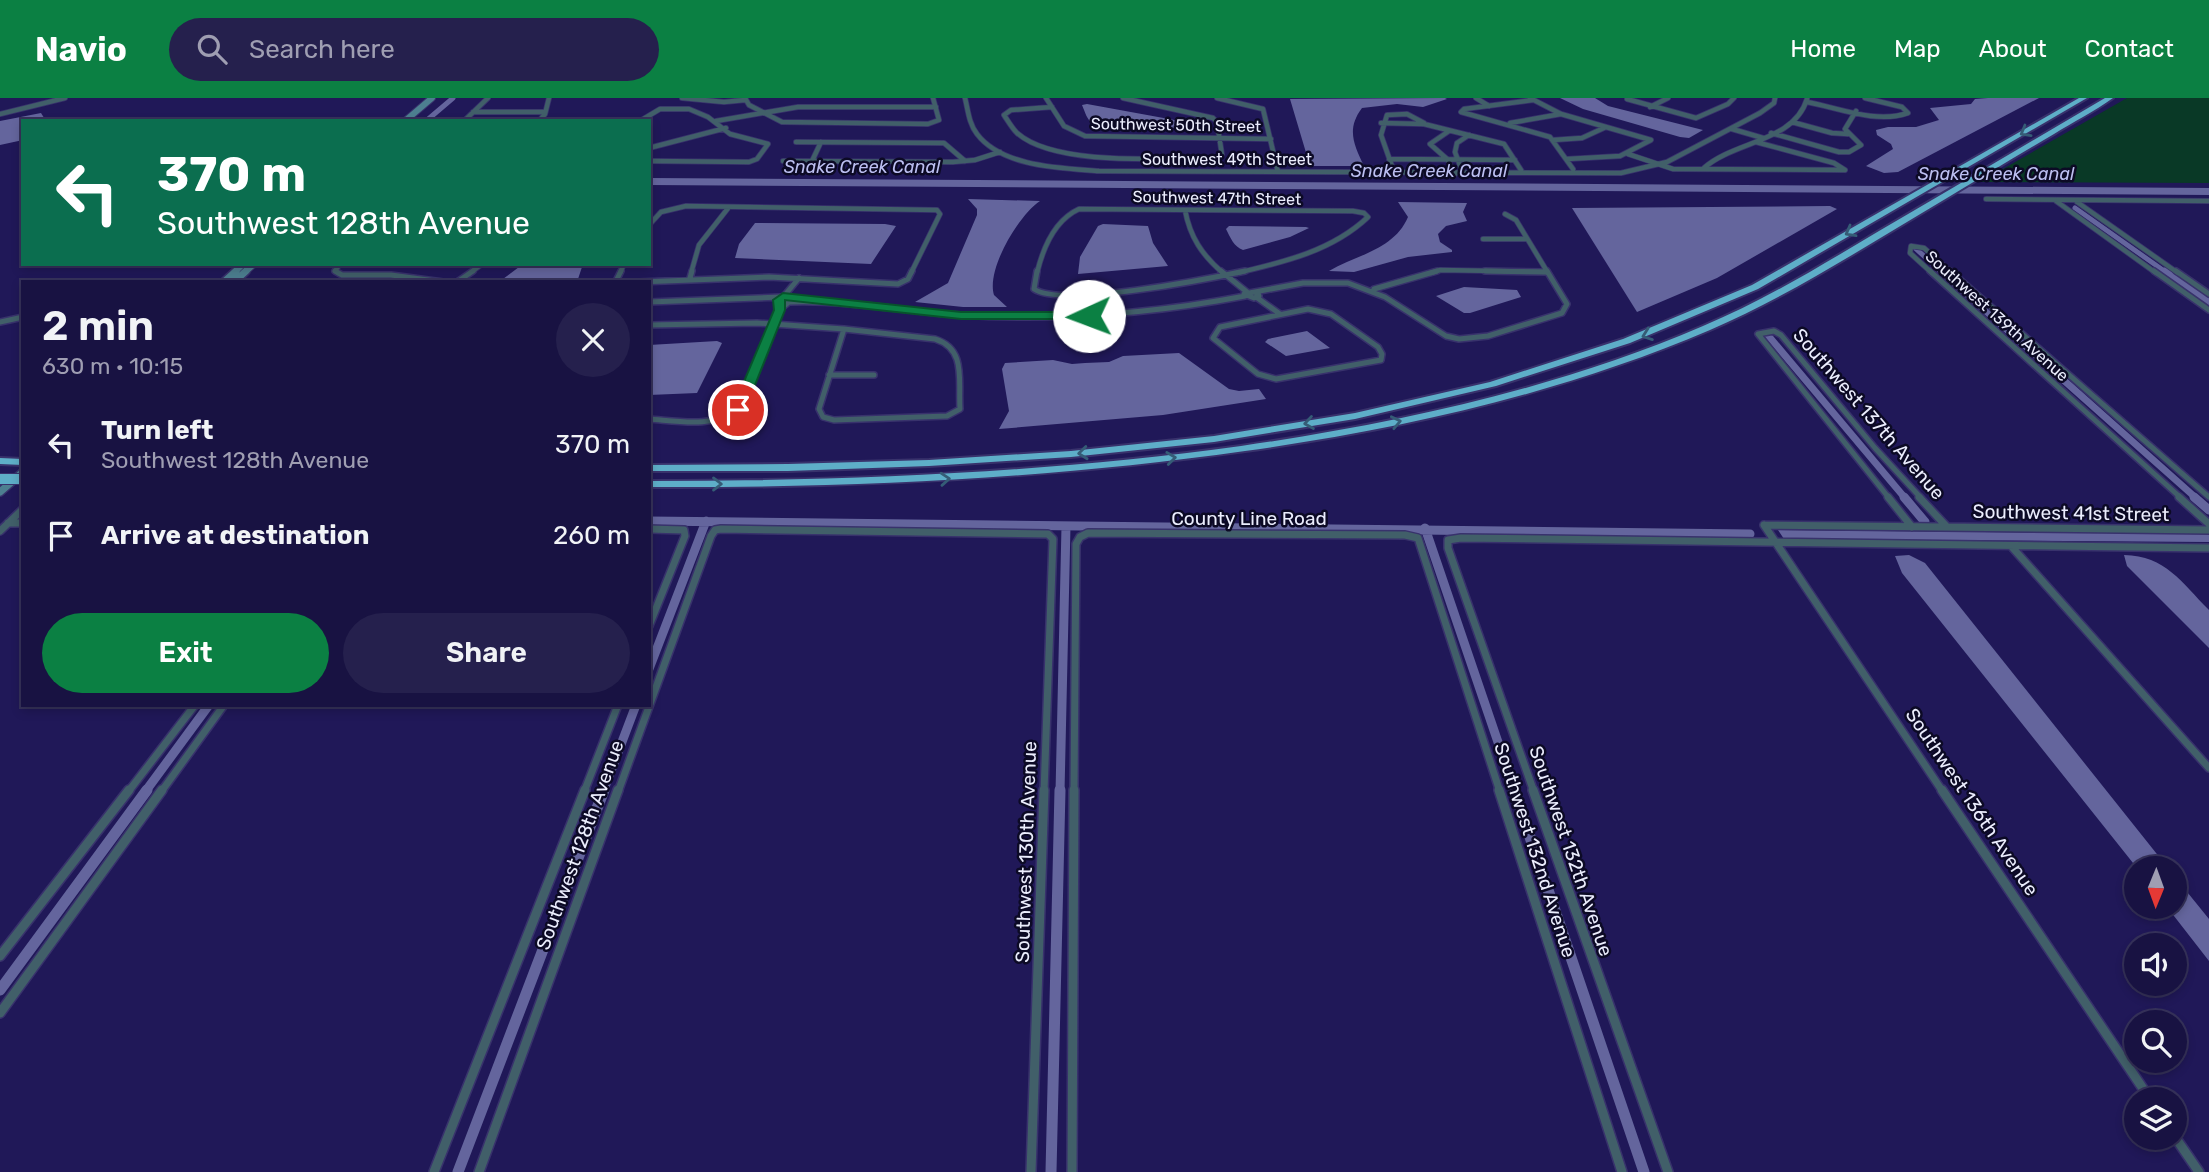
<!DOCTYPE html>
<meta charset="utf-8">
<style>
:root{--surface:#181242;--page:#25204d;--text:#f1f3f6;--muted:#9f9eb2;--line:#36325b;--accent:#0b8043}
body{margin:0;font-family:Rubik,sans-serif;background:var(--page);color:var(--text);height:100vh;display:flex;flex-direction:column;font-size:26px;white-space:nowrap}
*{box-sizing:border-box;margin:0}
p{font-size:23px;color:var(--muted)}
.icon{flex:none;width:38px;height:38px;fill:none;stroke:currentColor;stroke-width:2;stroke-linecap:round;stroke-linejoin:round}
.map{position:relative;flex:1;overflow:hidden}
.side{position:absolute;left:21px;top:182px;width:630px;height:427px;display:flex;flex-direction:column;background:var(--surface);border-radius:0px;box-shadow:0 4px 10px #0003,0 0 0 2px var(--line)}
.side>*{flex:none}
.guide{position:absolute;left:21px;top:21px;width:630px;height:147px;border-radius:0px;box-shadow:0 4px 10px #0003,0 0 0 2px var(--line);background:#0b6e4f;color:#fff;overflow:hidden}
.needle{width:46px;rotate:181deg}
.tools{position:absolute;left:2124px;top:758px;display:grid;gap:14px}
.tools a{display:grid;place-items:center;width:63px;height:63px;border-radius:50%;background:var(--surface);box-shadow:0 4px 10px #0003,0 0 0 2px var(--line);font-size:35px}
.pin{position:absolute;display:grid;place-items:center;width:60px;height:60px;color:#fff;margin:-30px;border:4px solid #fff;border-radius:50%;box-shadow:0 2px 7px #0007}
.me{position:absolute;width:77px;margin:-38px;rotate:268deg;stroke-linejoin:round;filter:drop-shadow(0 0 5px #0008)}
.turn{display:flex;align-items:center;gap:24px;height:147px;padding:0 21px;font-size:32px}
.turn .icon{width:91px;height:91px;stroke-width:2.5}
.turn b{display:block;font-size:49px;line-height:60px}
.round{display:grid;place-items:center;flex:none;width:74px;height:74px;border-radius:37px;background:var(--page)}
.head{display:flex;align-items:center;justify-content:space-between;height:119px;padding:0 21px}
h1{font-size:42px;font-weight:600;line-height:52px}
.action{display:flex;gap:14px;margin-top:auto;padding:14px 21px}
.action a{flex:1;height:80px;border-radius:42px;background:var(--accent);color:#fff;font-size:28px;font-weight:600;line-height:80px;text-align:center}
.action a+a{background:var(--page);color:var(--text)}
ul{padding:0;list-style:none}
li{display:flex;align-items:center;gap:21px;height:91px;padding:0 21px}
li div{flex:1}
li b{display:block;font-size:26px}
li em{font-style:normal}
header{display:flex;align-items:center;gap:42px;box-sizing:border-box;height:98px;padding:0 35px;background:var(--accent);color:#fff}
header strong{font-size:33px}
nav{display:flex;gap:38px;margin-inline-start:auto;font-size:24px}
.search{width:490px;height:63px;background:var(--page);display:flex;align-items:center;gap:18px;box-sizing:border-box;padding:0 24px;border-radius:38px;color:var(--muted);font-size:26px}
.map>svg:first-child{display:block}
</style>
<header>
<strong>Navio</strong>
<div class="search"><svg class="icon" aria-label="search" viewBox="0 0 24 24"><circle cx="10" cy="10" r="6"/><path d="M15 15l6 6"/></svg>Search here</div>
<nav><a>Home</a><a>Map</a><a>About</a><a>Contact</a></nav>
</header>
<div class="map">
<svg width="2209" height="1074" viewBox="0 0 2209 1074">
<rect width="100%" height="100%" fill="#201858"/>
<path fill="#093926" d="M2127,0H2209V85L1980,84Z"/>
<path fill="#64659d" d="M1445,0L1447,1L1423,9L1397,6L1362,10C1346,31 1354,47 1364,68H1310L1290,1Z
M1560,0H1595L1608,8L1703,32L1689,40L1680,39L1583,11Z
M1988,0H2039L1898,74L1884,75L1866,68L1893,51L1891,46L1877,37L1876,32L1888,29H1916L1939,22L1930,10L1971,6L1975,1Z
M1087,6L1180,23L1187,26L1176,30C1157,30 1109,35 1093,26C1087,22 1085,14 1082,7Z
M41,15L46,23H23V42L0,47V23Z
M649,80L2209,90V97L649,87Z
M968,101L1040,103C1019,117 986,171 994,197L1007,209H963L915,204L948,185L977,117V111Z
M1398,104L1467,105L1463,114L1467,123L1446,128L1438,136L1440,144L1452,152V154L1408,159L1354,174L1329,173C1356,157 1394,152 1408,119Z
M1830,108L1837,111L1717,180L1637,214L1572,110Z
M755,125L885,126L896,128L871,166L735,160L739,146Z
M1103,126L1148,128L1153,145L1168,168L1078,176L1080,159L1098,128Z
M1229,128L1306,129L1309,130L1290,139L1243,152C1234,149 1230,139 1226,131Z
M523,166H583L577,184H499Z
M1464,189L1517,192L1521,199L1470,215H1464L1436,198Z
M1307,233L1330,250L1286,258L1265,244L1268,241Z
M717,243L722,245L697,295L649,297V247Z
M1179,255L1229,291L1239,293L1259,291L1266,301L1163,317L999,331L1009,313L1002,271L1005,265L1053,262L1072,266L1085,265L1109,264L1123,258Z
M1778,432L2209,436V444L1784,441Z
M1909,457L1925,465L2168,770H2137L1902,475L1895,458Z
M2124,457C2166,458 2181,484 2209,512V550L2127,468Z
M2175,779L2209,821V863L2167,809L2175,808Z"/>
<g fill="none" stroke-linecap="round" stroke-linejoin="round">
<path stroke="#64659d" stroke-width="5" d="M426,23L453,0
M2075,110L2167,175
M1915,150L1943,175"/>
<path stroke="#64659d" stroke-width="7" d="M1941,173L2196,400
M2165,173L2209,204
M1766,235L1905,400"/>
<path stroke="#64659d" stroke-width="9" d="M1904,399L1925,424
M2194,399L2209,412
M649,423L1750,436
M1425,430L1515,694
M649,571L706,423
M145,694L209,607
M603,694L636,607
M1060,694L1066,428"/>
<path stroke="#64659d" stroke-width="11" d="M1514,692L1644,1074
M0,892L147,692
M458,1074L604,692
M1051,1074L1060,692"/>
<g stroke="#38326c" stroke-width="6">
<path id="street-far3" d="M682,0L724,4L745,2
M745,0L749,7L782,24L928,26L939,22L933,0
M965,0C968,12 969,26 977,36C1002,69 1061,70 1099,73L1621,75L1667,64L1760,15L1774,5L1775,0
M1046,0L1064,28L1085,38L1271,41
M1217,0L1263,11L1278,74
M1476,0L1489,8
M1530,0L1561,16L1651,42L1620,58L1567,61
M1627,1L1696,20L1728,6L1734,0
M1807,4C1839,10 1876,26 1908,15L1902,9L1865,0
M1052,9L1011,12L1004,17C1008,23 1012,30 1017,35C1055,69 1166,60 1215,60L1222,57L1217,24L1213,20L1123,0
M1650,9L1668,0
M473,14H544
M1461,14L1550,39L1573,71
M1461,14L1464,11L1533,2
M0,16L65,0
M464,23L488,0
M539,23L545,16L549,0
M640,23L660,11H689L708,19L730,36L768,46L757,61L749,64L649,63
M716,23L798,9H936
M1792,24L1832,35L1848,36
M1381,25L1424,26L1504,46L1521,72
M1510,25L1561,16
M1732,31L1763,40
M1449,33L1430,46L1447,61L1455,76
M1771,35L1839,54H1849L1861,47L1845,31L1856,13
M1553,42L1582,40L1606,29
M796,44L944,45L965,63
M1756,44L1834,65L1845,72
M649,50L726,30
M1628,56L1673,71L1845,72
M1389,61L1515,62
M783,63L953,64L975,62L1000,54
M812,63L821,44
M1704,70C1734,43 1794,44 1807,1
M1393,71L1381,37L1387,17L1407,16L1424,25
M1463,76L1455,54L1457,45L1469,37
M1986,101L2209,103
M2056,103L2156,175
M2077,104L2178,175
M1185,112C1190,139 1202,157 1223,175
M1505,116L1516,122L1548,175
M649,127L661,114L686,108L937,112L940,116L911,175
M1483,141H1527
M338,175L335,173L340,166
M470,175L482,166
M620,175L624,166
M691,175L699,147L729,109
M1037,175C1043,150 1055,122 1079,111L1353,113L1364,115L1368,119C1332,153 1284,164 1237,175
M1431,175L1440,172L1547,174
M1932,175L1910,155L1911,148L1924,150L1952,175"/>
</g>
<g stroke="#38326c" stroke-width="8">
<path id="street-far2" d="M335,173L342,177H391L443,184
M621,173L617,181L621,184
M1037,173L1034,191C1062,210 1208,181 1245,173
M1221,173L1247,194
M1485,173L1547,174
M1930,173L2181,400
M1950,173L2209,399
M2154,173L2209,212
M2176,173L2209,196
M690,180L692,173
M457,184L473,173
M639,184L769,179L898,186L908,181L912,173
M1374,191L1437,173
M1258,195L1259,198L1254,200L1244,196L1303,185H1348L1385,199L1446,238L1459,241L1488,238L1562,215L1567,206L1547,173
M784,198L799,180
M787,198L793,202L785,205L778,203Z
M1256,199L1280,216
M649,204L781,199
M790,204C847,202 903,213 959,217C1056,223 1151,216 1245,198
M1308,211L1331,216L1378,249L1382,256L1381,262L1276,281L1258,276L1213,240L1220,229Z
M0,224L23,219
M649,227L757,225L844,231
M844,231L935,241C967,251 958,283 960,311L947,318L834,322L823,319L819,311Z
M829,277H874
M649,321C678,323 713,330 738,312L773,224L779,212L789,204
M1889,400L1758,236L1774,233L1781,237L1875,350L1921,400"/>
</g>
<g stroke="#38326c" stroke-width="10">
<path id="street-far1" d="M1888,399L1912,429
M1919,399L1947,429
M2179,399L2209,426
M8,425H23
M1764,427L1943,694
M1764,427L2209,432
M649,431L684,432L685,438L649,528
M0,433L23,411
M2011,448L2209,670
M128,694L195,607
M161,694L224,607
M584,694L618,607
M618,694L711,438L715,432L721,431L1048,436L1053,441L1044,694
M1074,694L1076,446L1080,439L1088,435L1405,437L1418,440L1500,694
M1534,694L1448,450V442L1461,440L2209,450"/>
</g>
<g stroke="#38326c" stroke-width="12">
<path id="street" d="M1499,692L1622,1074
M1533,692L1668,1074
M1942,692L2150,1001
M0,858L129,692
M0,915L162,692
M2175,1039L2199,1074
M434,1074L585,692
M479,1074L618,692
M1031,1074L1044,692
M1072,1074L1074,692"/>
</g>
<g stroke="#38326c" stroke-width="8">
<path id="secondary-far1" d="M405,23L432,0
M234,175L243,166
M244,175L254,166"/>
</g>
<g stroke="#38326c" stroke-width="10">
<path id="secondary" d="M224,184L236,173
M234,184L246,173
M0,394L23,374"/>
</g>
<g stroke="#38326c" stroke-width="4">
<path id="highway" d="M2079,0H2087L1758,191L1630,245L1496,288L1355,321L1214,344L1071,359L929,368L788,373H649V367L788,366L929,362L1071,353L1214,338L1355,315L1490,284L1623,241L1752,187Z
M2105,0H2113C2095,13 2073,24 2054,36C2018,57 1982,79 1947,100C1869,146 1793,196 1710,232C1562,295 1404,331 1245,353C1047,381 849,390 649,389V383C848,383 1045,375 1241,348C1399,325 1556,291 1703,228C1765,202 1822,167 1879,133C1955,89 2030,44 2105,0Z
M0,360L23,361V367L0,366Z"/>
</g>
<use href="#street-far3" stroke="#415f69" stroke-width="4.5"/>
<use href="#street-far2" stroke="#415f69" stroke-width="5"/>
<use href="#street-far1" stroke="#415f69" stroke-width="7"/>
<use href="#street" stroke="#415f69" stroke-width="9"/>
<use href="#secondary-far1" stroke="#4d7f90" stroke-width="6"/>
<use href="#secondary" stroke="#4d7f90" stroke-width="7"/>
<use href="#highway" fill="#5eaec8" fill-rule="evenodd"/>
<g stroke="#38326c" stroke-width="12" stroke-linecap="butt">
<path id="highway-bridge" d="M0,381H23"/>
</g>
<use href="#highway-bridge" stroke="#5eaec8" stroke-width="10"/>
</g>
<defs><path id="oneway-chevron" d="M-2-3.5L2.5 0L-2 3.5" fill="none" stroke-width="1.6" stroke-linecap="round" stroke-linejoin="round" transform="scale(1.75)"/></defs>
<g stroke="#355c76">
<use href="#oneway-chevron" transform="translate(2025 34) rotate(150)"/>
<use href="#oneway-chevron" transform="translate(1850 134) rotate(151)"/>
<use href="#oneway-chevron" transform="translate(1647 237) rotate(160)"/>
<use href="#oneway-chevron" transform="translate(1396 324) rotate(-12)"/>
<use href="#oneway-chevron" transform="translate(1309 325) rotate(171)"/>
<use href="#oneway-chevron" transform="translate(1083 355) rotate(174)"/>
<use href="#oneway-chevron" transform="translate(1171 360) rotate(-7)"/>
<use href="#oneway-chevron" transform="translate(945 381) rotate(-4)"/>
<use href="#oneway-chevron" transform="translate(717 386)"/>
</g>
<path fill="#0b8043" stroke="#07532c" stroke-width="2" d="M783,195L961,214H1089L1095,218L1089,221H961L785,202V212L745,312L743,315H734L732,312L774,212L773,202Z"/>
<g text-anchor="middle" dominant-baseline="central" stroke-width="5" stroke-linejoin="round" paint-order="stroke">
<g font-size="16" fill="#ebedfd" stroke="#0c0a25">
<text transform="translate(1176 27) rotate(1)">Southwest 50th Street</text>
<text x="1227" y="61">Southwest 49th Street</text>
<text transform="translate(1217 100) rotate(1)">Southwest 47th Street</text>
<text transform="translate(1997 218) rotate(42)">Southwest 139th Avenue</text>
</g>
<g font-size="18" font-style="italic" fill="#bcbff1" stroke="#0c0a25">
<text x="862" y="69">Snake Creek Canal</text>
<text x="1429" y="73">Snake Creek Canal</text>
<text x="1996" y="76">Snake Creek Canal</text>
</g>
<g font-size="19" fill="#ebedfd" stroke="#0c0a25">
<text transform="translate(1869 316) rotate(49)">Southwest 137th Avenue</text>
<text transform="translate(2071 415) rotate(1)">Southwest 41st Street</text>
<text x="1249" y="420">County Line Road</text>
<text transform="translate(1972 704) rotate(56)">Southwest 136th Avenue</text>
<text transform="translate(580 747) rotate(-70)">Southwest 128th Avenue</text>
<text transform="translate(1535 752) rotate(72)">Southwest 132nd Avenue</text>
<text transform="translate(1571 753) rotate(71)">Southwest 132th Avenue</text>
<text transform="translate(1026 754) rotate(-88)">Southwest 130th Avenue</text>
</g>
</g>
</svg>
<div class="tools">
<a><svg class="needle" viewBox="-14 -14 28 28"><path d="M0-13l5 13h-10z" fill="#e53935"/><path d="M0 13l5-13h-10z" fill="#9f9eb2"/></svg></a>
<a><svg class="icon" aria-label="sound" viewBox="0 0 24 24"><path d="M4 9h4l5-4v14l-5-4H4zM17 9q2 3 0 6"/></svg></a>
<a><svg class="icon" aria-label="search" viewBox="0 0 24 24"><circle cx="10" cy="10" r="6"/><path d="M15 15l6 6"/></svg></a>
<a><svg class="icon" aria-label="layers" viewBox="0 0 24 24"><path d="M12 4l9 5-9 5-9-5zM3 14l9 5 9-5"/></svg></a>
</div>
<div class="pin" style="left:738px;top:312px;background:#d93025"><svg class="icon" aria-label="arrive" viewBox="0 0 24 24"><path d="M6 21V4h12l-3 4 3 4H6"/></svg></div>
<svg class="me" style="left:1089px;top:218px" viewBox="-20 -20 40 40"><circle r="19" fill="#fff"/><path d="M0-13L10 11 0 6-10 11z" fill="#0b8043"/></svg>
<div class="guide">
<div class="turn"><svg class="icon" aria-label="left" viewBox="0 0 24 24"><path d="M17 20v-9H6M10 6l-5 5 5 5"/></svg><div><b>370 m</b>Southwest 128th Avenue</div></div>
</div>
<section class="side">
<div class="head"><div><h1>2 min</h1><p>630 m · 10:15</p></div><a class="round"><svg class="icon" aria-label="close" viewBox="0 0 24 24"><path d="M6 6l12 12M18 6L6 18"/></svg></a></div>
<ul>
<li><svg class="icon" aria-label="left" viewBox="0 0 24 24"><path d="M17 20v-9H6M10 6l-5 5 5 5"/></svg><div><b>Turn left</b><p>Southwest 128th Avenue</p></div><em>370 m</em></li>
<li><svg class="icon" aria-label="arrive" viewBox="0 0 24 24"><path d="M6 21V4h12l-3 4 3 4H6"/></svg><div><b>Arrive at destination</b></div><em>260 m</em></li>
</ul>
<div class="action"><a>Exit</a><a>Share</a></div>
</section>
</div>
